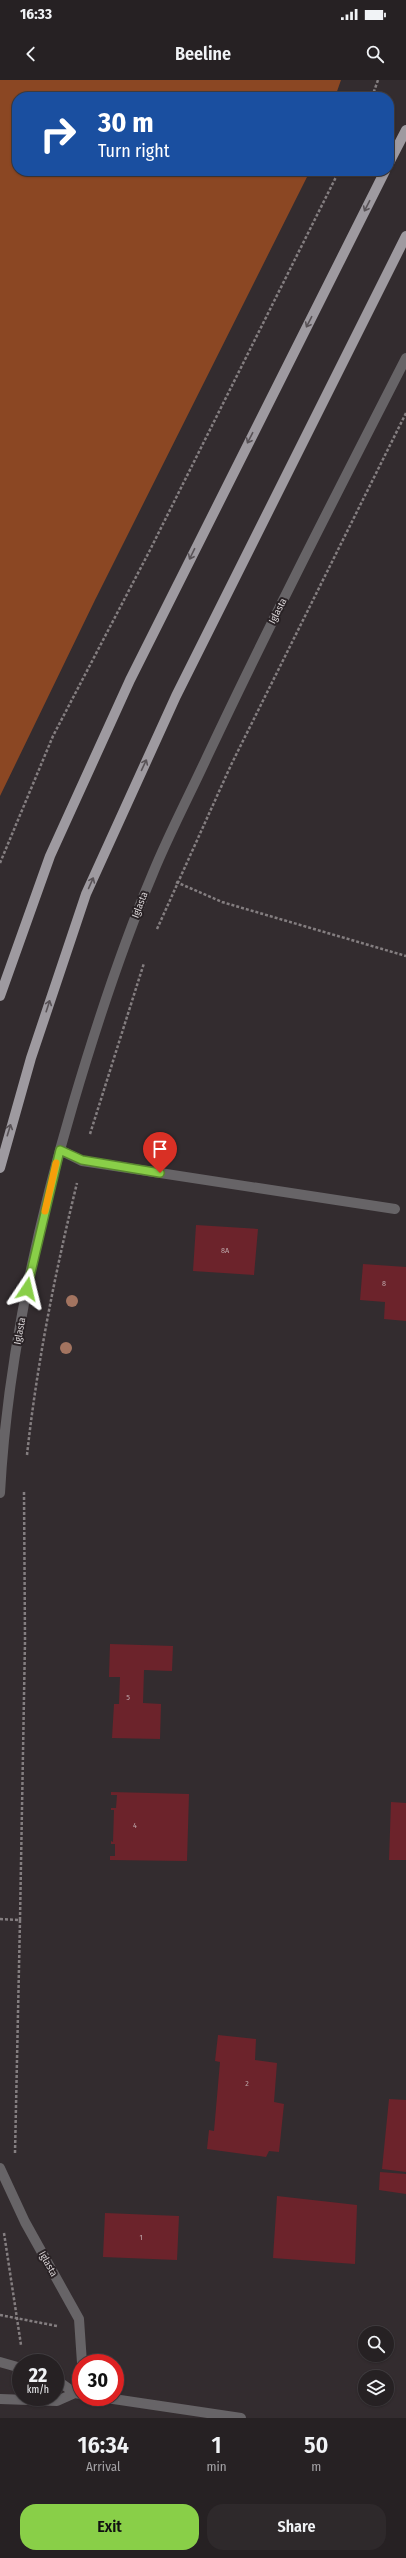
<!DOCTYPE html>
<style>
:root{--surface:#262123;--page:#2e292b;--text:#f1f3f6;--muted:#a4a3a6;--line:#423e41;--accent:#89cf48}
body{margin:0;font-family:"Fira Sans Condensed",sans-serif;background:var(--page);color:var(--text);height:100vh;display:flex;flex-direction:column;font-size:15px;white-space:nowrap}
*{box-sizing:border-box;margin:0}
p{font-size:13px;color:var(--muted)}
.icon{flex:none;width:22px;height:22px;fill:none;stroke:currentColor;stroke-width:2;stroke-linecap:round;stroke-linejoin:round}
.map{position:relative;height:2338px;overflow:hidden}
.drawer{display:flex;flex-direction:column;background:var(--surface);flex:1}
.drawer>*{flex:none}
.hud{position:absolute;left:12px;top:12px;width:382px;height:84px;border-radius:16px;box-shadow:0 1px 3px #0004,0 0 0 1px var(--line);background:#1a4fa0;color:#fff;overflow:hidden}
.fabs{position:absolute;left:358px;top:2246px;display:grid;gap:8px}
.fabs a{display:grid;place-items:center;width:36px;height:36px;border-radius:50%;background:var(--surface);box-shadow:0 1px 3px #0004,0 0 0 1px var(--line);font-size:20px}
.speed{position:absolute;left:12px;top:2274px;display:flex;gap:8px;font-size:20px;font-weight:700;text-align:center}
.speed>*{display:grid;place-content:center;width:52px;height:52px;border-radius:50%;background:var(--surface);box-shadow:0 1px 3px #0004,0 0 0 1px var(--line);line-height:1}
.speed small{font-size:10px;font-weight:400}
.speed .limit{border:6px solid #d22;background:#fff;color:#111}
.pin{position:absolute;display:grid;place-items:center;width:34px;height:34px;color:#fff;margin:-41px -17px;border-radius:50% 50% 50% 0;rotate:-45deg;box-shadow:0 0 4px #0007}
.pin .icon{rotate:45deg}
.me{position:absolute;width:44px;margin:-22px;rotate:10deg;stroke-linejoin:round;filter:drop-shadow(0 0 3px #0008)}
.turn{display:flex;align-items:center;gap:14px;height:84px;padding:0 20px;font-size:18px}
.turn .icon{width:52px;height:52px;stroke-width:2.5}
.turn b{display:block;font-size:28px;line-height:34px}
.eta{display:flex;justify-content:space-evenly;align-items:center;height:68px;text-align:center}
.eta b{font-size:24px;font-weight:600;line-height:28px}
.action{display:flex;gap:8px;margin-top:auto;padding:8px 20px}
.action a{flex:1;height:46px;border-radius:16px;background:var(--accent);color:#111;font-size:16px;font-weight:600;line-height:46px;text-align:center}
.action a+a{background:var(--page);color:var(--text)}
.status{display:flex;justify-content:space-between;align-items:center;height:28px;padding:0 20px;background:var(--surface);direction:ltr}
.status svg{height:11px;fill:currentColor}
header{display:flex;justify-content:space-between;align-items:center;height:52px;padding:0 20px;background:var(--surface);font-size:18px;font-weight:600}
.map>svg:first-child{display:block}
</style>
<div class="status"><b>16:33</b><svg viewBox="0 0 49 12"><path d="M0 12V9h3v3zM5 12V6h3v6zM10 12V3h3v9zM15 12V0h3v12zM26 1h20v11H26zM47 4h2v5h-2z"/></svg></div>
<header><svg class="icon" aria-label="back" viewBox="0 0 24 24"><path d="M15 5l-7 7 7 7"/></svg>Beeline<svg class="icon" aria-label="search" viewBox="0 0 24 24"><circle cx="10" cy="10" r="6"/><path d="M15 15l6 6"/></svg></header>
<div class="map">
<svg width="406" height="2338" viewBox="0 0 406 2338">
<rect width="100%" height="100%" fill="#332c2f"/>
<path fill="#8b4723" d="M0,0H341L335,17H17V91H310L95,520L0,716Z"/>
<path fill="#6c232b" d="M196,1145L258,1149L254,1195L193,1191Z
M363,1184L406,1187V1241L384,1239L385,1222L360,1220Z
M110,1564L173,1566L172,1591L144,1590L143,1623L161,1624L160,1659L112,1658L114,1624H119L120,1597H109Z
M111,1712L189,1714L187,1781L110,1780V1776H115V1764H111V1761L113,1762L114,1730H111V1728H116L117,1715H111Z
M391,1722L406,1723V1780H389Z
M218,1955L256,1959L255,1980L277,1983L274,2022L284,2024L279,2072L269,2071L266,2077L207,2069L209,2050L214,2051L220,1982L215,1981Z
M389,2019L406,2020V2092L382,2089Z
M380,2092L406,2094V2114L379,2110Z
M277,2116L357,2125L355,2184L273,2178Z
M105,2133L179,2136L177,2180L103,2177Z"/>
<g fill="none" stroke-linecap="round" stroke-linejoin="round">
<path stroke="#847e80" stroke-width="2.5" stroke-dasharray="3 2" stroke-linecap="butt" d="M372,17L378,0
M0,783L53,656L149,472L339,91
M176,802L222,822L406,876
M157,849L231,685L406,333
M90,1054L144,883
M27,1375C37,1283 55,1193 77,1103
M0,1839L20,1840L25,1561L24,1410
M15,2073L20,1840
M4,2153L21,2265
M0,2235L57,2246"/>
<path stroke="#676467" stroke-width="10" d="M60,1070L82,1081L395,1129
M0,1413C7,1282 36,1150 73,1024C96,946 121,869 153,793C169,754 189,716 207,677C270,543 338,411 406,278
M0,2088L25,2142L79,2239L82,2283
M0,2282L21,2288
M55,2299L75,2313L81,2314
M100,2317L241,2338
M0,2319L57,2321L75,2313"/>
<path stroke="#9e9aa0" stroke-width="10" d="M389,83L406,50
M0,916L50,776L130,600L385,91
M0,1088L31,978L86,814L176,616L406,156"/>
</g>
<g fill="#a37460">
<circle cx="72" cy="1221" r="6"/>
<circle cx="66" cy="1268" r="6"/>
</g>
<defs><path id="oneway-shaft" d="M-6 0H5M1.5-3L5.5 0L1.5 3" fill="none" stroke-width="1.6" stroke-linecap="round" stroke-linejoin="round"/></defs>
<g stroke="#585256">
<use href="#oneway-shaft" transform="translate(367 126) rotate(117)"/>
<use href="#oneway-shaft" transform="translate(309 242) rotate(117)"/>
<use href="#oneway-shaft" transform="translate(250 358) rotate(117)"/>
<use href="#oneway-shaft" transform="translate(192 474) rotate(116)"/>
<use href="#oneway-shaft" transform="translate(144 685) rotate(-65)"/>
<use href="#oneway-shaft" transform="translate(91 803) rotate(-66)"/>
<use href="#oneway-shaft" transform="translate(48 926) rotate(-72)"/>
<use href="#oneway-shaft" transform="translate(9 1050) rotate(-73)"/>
</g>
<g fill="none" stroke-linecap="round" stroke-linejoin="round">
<g stroke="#59872f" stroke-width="10">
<path id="route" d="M27,1209L60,1070L82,1080L160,1093"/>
</g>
<use href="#route" stroke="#89cf48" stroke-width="7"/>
<path stroke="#f59e0b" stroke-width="7" d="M45,1131L56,1083"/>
</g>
<g text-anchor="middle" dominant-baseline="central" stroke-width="4" stroke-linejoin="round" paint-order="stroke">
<g font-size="8" fill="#bda7aa">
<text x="225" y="1170">8A</text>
<text x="384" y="1203">8</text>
<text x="128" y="1617">5</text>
<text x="135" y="1745">4</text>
<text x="247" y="2003">2</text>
<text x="141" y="2157">1</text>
</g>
<g font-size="10" fill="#d8d3d5" stroke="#292225">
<text transform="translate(278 531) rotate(-63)">Iglasta</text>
<text transform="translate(140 825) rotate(-69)">Iglasta</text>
<text transform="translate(20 1251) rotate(-80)">Iglasta</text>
<text transform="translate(48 2184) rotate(61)">Iglasta</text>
</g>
</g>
</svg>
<div class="fabs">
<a><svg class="icon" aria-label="search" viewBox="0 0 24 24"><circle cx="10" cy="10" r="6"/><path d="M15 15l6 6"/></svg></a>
<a><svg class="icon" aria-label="layers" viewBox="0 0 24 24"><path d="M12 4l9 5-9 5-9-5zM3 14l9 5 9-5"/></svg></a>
</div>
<div class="speed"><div>22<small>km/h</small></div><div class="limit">30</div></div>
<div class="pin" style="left:160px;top:1093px;background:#d93025"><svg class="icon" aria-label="arrive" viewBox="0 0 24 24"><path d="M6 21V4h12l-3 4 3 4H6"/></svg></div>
<svg class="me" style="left:27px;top:1209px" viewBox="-20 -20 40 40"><path d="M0-17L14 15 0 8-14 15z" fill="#89cf48" stroke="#fff" stroke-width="4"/></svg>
<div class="hud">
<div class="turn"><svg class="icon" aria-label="right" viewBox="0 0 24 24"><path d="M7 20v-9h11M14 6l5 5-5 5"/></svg><div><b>30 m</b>Turn right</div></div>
</div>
</div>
<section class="drawer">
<div class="eta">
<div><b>16:34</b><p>Arrival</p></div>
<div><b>1</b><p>min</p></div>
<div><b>50</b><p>m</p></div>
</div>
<div class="action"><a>Exit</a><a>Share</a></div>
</section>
